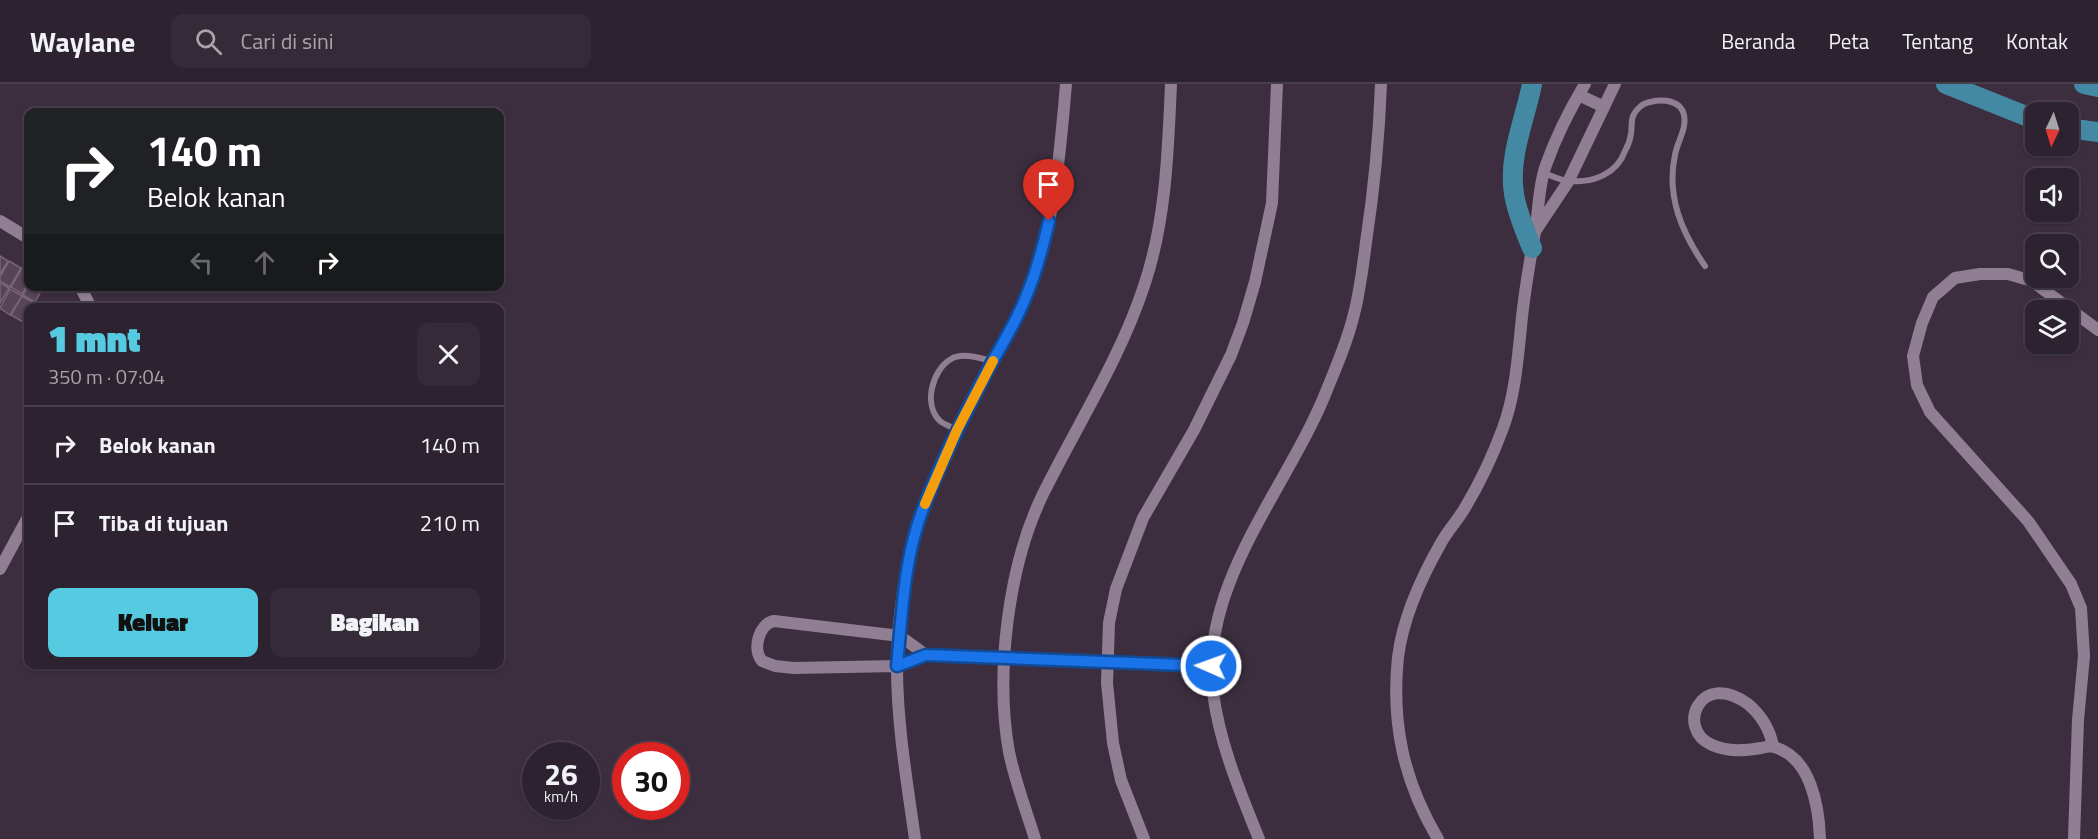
<!DOCTYPE html>
<html lang="id">
<meta charset="utf-8">
<style>
:root{--surface:#2d222f;--page:#352a37;--text:#f1f3f6;--muted:#a7a4aa;--line:#483f4b;--accent:#55cae0}
body{margin:0;font-family:"Titillium Web",sans-serif;background:var(--page);color:var(--text);height:100vh;display:flex;flex-direction:column;font-size:22px;white-space:nowrap}
*{box-sizing:border-box;margin:0}
p{font-size:20px;color:var(--muted)}
.icon{flex:none;width:33px;height:33px;fill:none;stroke:currentColor;stroke-width:2;stroke-linecap:round;stroke-linejoin:round}
.map{position:relative;flex:1;overflow:hidden}
.drawer{position:absolute;left:24px;top:219px;width:480px;height:366px;display:flex;flex-direction:column;background:var(--surface);border-radius:12px;box-shadow:0 2px 4px #0004,0 0 0 2px var(--line)}
.drawer>*{flex:none}
.guide{position:absolute;left:24px;top:24px;width:480px;height:183px;border-radius:12px;box-shadow:0 2px 4px #0004,0 0 0 2px var(--line);background:#202124;color:#fff;overflow:hidden}
.needle{width:39px;rotate:184deg}
.fabs{position:absolute;left:2025px;top:18px;display:grid;gap:12px}
.fabs a{display:grid;place-items:center;width:54px;height:54px;border-radius:12px;background:var(--surface);box-shadow:0 2px 4px #0004,0 0 0 2px var(--line);font-size:30px}
.speed{position:absolute;left:522px;top:658px;display:flex;gap:12px;font-size:30px;font-weight:700;text-align:center}
.speed>*{display:grid;place-content:center;width:78px;height:78px;border-radius:50%;background:var(--surface);box-shadow:0 2px 4px #0004,0 0 0 2px var(--line);line-height:1}
.speed small{font-size:15px;font-weight:400}
.speed .limit{border:9px solid #d22;background:#fff;color:#111}
.pin{position:absolute;display:grid;place-items:center;width:51px;height:51px;color:#fff;margin:-62px -26px;border-radius:50% 50% 50% 0;rotate:-45deg;box-shadow:0 0 6px #0007}
.pin .icon{rotate:45deg}
.me{position:absolute;width:66px;margin:-33px;rotate:272deg;stroke-linejoin:round;filter:drop-shadow(0 0 4px #0008)}
.turn{display:flex;align-items:center;gap:21px;height:126px;padding:0 24px;font-size:27px}
.turn .icon{width:78px;height:78px;stroke-width:2.5}
.turn b{display:block;font-size:42px;line-height:51px}
.lanes{display:flex;align-items:center;height:57px;padding:0 24px;background:#0003;justify-content:center;gap:30px;direction:ltr}
.lanes .off{opacity:.35}
.round{display:grid;place-items:center;flex:none;width:63px;height:63px;border-radius:12px;background:var(--page)}
.overview{display:flex;align-items:center;justify-content:space-between;height:102px;padding:0 24px}
h1{font-size:36px;font-weight:800;line-height:45px;color:var(--accent)}
.action{display:flex;gap:12px;margin-top:auto;padding:12px 24px}
.action a{flex:1;height:69px;border-radius:12px;background:var(--accent);color:#111;font-size:24px;font-weight:800;line-height:69px;text-align:center}
.action a+a{background:var(--page);color:var(--text)}
ul{padding:0;list-style:none}
li{display:flex;align-items:center;gap:18px;height:78px;padding:0 24px;border-top:2px solid var(--line)}
li div{flex:1}
li b{display:block;font-size:22px}
li em{font-style:normal}
header{display:flex;align-items:center;gap:36px;box-sizing:border-box;height:84px;padding:0 30px;background:var(--surface);border-bottom:2px solid var(--line)}
header strong{font-size:28px}
nav{display:flex;gap:33px;margin-inline-start:auto;font-size:21px}
.search{width:420px;height:54px;background:var(--page);display:flex;align-items:center;gap:15px;box-sizing:border-box;padding:0 21px;border-radius:12px;color:var(--muted);font-size:22px}
.map>svg:first-child{display:block}
</style>
<header>
<strong>Waylane</strong>
<div class="search"><svg class="icon" aria-label="search" viewBox="0 0 24 24"><circle cx="10" cy="10" r="6"/><path d="M15 15l6 6"/></svg>Cari di sini</div>
<nav><a>Beranda</a><a>Peta</a><a>Tentang</a><a>Kontak</a></nav>
</header>
<div class="map">
<svg width="2098" height="755" viewBox="0 0 2098 755">
<rect width="100%" height="100%" fill="#3c2e3f"/>
<path fill="#574556" stroke="#776476" stroke-width="1.5" d="M0,172L8,177L0,190Z
M9,177L21,184L10,203L0,197V193Z
M22,184L28,188V199L22,210L11,203Z
M0,199L9,204L0,219Z
M28,202H44L35,218L23,211Z
M10,205L22,212L10,231L0,224Z
M22,212L34,219L31,224H28V228L23,238L11,231Z"/>
<g fill="none" stroke-linecap="round" stroke-linejoin="round">
<path stroke="#907f93" stroke-width="6" d="M1544,89C1552,92 1562,97 1570,97C1593,99 1617,90 1625,67C1628,62 1630,56 1631,50C1632,44 1631,37 1633,32C1636,25 1643,19 1650,18C1663,15 1681,16 1684,31C1687,45 1677,58 1675,71C1666,112 1682,149 1705,182
M957,346C952,343 945,341 940,337C923,321 932,286 951,275C962,268 980,274 992,277"/>
<path stroke="#907f93" stroke-width="12" d="M1579,11L1604,23
M0,137L28,154
M1536,146L1568,98L1615,0
M80,202L91,224
M0,485L28,433
M774,537L900,552L926,571L897,582L794,584L775,582L762,577C752,565 759,540 774,537Z
M926,571L1211,582
M1773,662C1770,646 1761,631 1748,620C1700,585 1675,645 1712,661C1729,668 1743,667 1761,664C1765,663 1771,662 1774,663C1811,673 1819,723 1820,755
M915,755C907,698 897,640 897,583C897,536 906,471 922,426C941,375 966,326 992,278C1004,257 1017,236 1026,214C1054,146 1060,72 1066,0
M1035,755C1026,726 1015,697 1009,668C995,590 1008,482 1043,410C1077,341 1120,275 1144,202C1166,137 1168,68 1171,0
M1144,755L1121,696L1113,659L1107,599L1109,539L1116,505L1143,434L1194,346L1231,271L1243,239L1255,198L1272,119L1277,0
M1259,755C1240,708 1219,658 1213,608C1199,498 1291,400 1328,303C1338,279 1348,255 1354,230C1360,207 1363,182 1366,158C1374,106 1379,53 1381,0
M1438,755C1404,698 1391,640 1398,573C1403,533 1421,494 1441,459C1448,446 1459,435 1466,422C1481,397 1493,371 1503,344C1516,309 1518,270 1522,233C1525,205 1530,176 1535,148C1539,126 1538,103 1546,81C1556,53 1570,25 1585,0
M2074,755L2078,636L2084,572L2081,524L2071,500L2028,437L1930,328L1917,301L1913,272L1922,239L1933,213L1955,194L1980,190H2008L2032,197L2098,246"/>
<path stroke="#4489a4" stroke-width="20" d="M1946,0L2036,36
M2084,0L2098,3
M2068,44L2098,48
M1532,164C1525,147 1517,129 1514,110C1508,72 1525,36 1532,0"/>
</g>
<g fill="none" stroke-linecap="round" stroke-linejoin="round">
<g stroke="#114b97" stroke-width="15">
<path id="route" d="M1049,137C1043,163 1036,190 1025,215C1016,238 1003,259 991,280C966,327 942,375 923,425C904,474 902,530 897,582L926,571L1211,582"/>
</g>
<use href="#route" stroke="#1a73e8" stroke-width="10"/>
<path stroke="#f59e0b" stroke-width="10" d="M925,420L957,346L993,277"/>
</g>
</svg>
<div class="fabs">
<a><svg class="needle" viewBox="-14 -14 28 28"><path d="M0-13l5 13h-10z" fill="#e53935"/><path d="M0 13l5-13h-10z" fill="#a7a4aa"/></svg></a>
<a><svg class="icon" aria-label="sound" viewBox="0 0 24 24"><path d="M4 9h4l5-4v14l-5-4H4zM17 9q2 3 0 6"/></svg></a>
<a><svg class="icon" aria-label="search" viewBox="0 0 24 24"><circle cx="10" cy="10" r="6"/><path d="M15 15l6 6"/></svg></a>
<a><svg class="icon" aria-label="layers" viewBox="0 0 24 24"><path d="M12 4l9 5-9 5-9-5zM3 14l9 5 9-5"/></svg></a>
</div>
<div class="speed"><div>26<small>km/h</small></div><div class="limit">30</div></div>
<div class="pin" style="left:1049px;top:137px;background:#d93025"><svg class="icon" aria-label="arrive" viewBox="0 0 24 24"><path d="M6 21V4h12l-3 4 3 4H6"/></svg></div>
<svg class="me" style="left:1211px;top:582px" viewBox="-20 -20 40 40"><circle r="17" fill="#1a73e8" stroke="#fff" stroke-width="3"/><path d="M0-11L8 9 0 5-8 9z" fill="#fff"/></svg>
<div class="guide">
<div class="turn"><svg class="icon" aria-label="right" viewBox="0 0 24 24"><path d="M7 20v-9h11M14 6l5 5-5 5"/></svg><div><b>140 m</b>Belok kanan</div></div>
<div class="lanes"><svg class="icon off" aria-label="left" viewBox="0 0 24 24"><path d="M17 20v-9H6M10 6l-5 5 5 5"/></svg><svg class="icon off" aria-label="ahead" viewBox="0 0 24 24"><path d="M12 20V5M6 11l6-6 6 6"/></svg><svg class="icon" aria-label="right" viewBox="0 0 24 24"><path d="M7 20v-9h11M14 6l5 5-5 5"/></svg></div>
</div>
<section class="drawer">
<div class="overview"><div><h1>1 mnt</h1><p>350 m · 07:04</p></div><a class="round"><svg class="icon" aria-label="close" viewBox="0 0 24 24"><path d="M6 6l12 12M18 6L6 18"/></svg></a></div>
<ul>
<li><svg class="icon" aria-label="right" viewBox="0 0 24 24"><path d="M7 20v-9h11M14 6l5 5-5 5"/></svg><div><b>Belok kanan</b></div><em>140 m</em></li>
<li><svg class="icon" aria-label="arrive" viewBox="0 0 24 24"><path d="M6 21V4h12l-3 4 3 4H6"/></svg><div><b>Tiba di tujuan</b></div><em>210 m</em></li>
</ul>
<div class="action"><a>Keluar</a><a>Bagikan</a></div>
</section>
</div>
